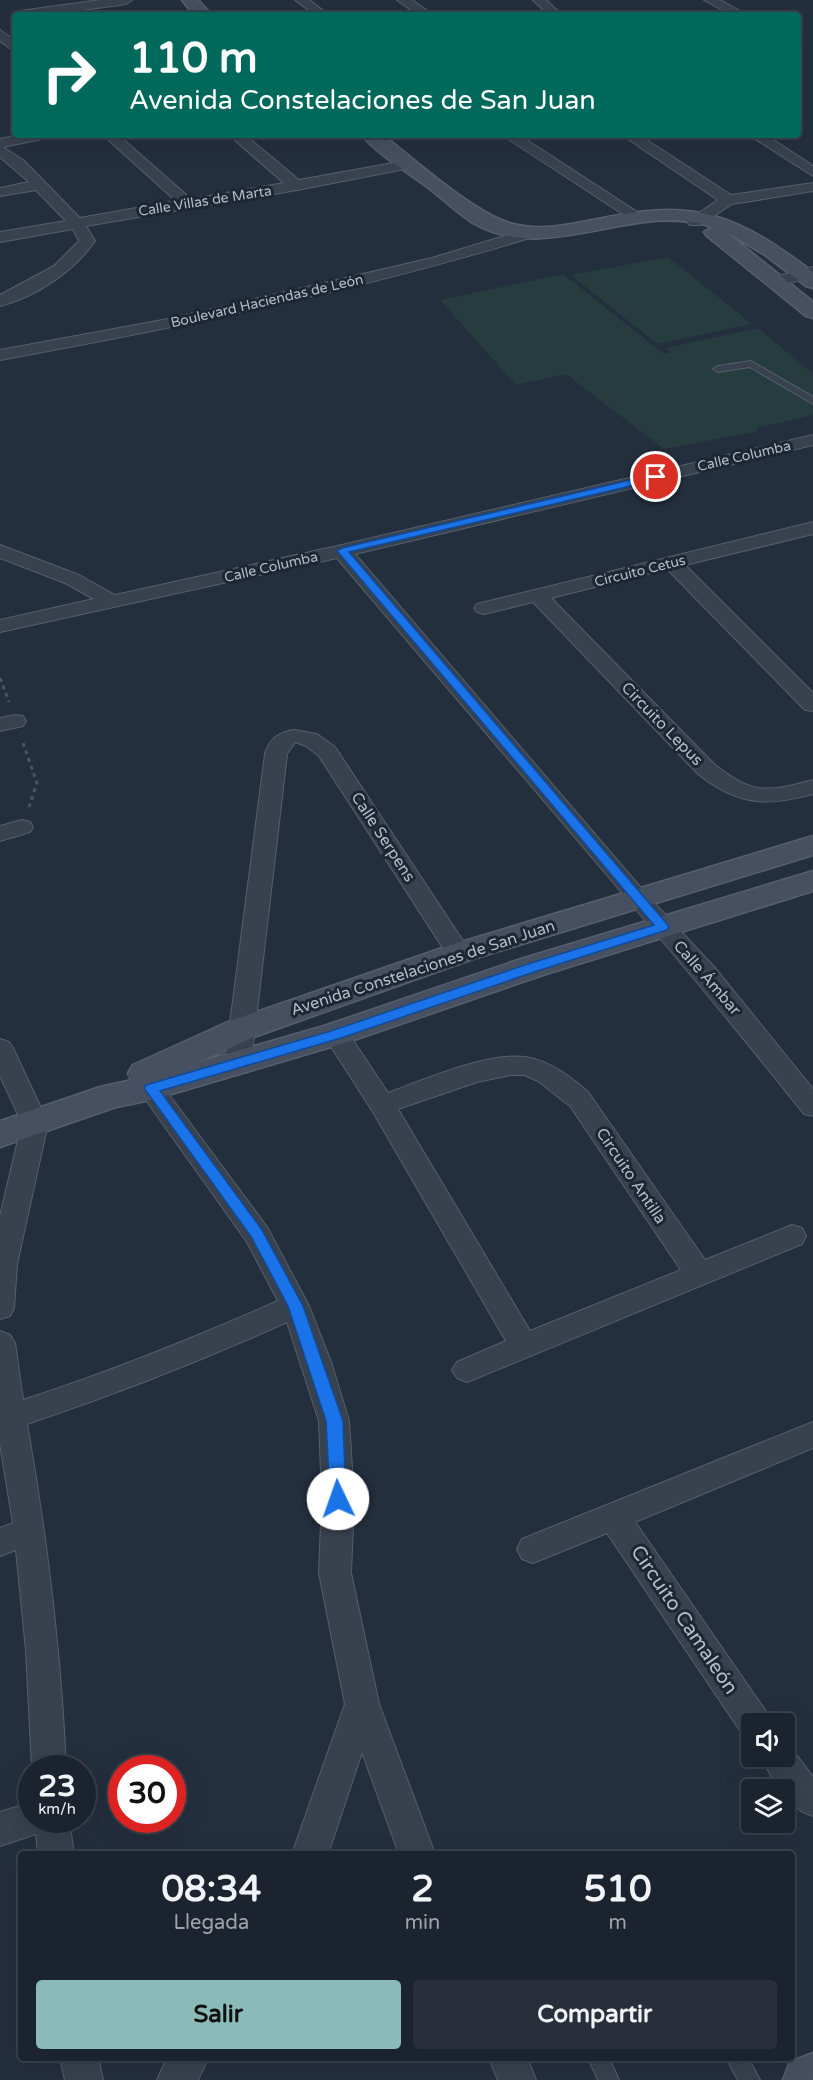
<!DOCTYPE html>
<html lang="es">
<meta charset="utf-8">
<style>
:root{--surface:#1b232e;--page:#282f3a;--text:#f1f3f6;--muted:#a0a4aa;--line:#39404a;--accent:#8bbbb9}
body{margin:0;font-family:"Varela Round",sans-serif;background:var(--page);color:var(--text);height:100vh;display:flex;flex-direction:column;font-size:22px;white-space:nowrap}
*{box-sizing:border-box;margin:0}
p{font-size:20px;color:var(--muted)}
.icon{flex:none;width:33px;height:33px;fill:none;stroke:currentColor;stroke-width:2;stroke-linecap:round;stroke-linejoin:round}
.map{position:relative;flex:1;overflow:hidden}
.side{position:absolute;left:18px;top:1851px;width:777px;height:210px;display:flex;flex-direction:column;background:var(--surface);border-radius:6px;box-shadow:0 6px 24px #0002,0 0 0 2px var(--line)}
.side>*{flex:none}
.guide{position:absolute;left:12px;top:12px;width:789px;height:126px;border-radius:6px;box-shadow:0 6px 24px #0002,0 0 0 2px var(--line);background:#00695c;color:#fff;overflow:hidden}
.buttons{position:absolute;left:741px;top:1713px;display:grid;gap:12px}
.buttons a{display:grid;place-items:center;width:54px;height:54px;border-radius:6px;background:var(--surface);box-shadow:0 6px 24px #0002,0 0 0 2px var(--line);font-size:30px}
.speed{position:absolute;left:18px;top:1755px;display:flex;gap:12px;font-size:30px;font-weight:700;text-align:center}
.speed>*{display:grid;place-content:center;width:78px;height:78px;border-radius:50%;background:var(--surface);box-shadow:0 6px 24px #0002,0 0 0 2px var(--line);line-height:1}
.speed small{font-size:15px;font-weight:400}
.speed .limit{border:9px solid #d22;background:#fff;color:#111}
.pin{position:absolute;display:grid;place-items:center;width:51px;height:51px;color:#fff;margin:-26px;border:3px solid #fff;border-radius:50%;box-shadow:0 2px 6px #0007}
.me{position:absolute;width:66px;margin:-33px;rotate:357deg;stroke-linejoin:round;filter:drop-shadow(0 0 4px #0008)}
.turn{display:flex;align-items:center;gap:21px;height:126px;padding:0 18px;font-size:27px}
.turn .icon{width:78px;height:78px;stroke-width:2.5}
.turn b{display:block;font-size:42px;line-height:51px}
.eta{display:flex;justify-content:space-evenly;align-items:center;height:102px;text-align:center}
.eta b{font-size:36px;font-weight:700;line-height:42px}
.cta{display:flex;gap:12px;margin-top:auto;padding:12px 18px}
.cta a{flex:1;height:69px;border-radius:6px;background:var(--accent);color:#111;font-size:24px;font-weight:700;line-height:69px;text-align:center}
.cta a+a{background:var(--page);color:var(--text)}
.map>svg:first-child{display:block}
</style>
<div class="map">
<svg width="813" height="2080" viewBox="0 0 813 2080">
<rect width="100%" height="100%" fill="#242f3e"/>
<path fill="#263c3f" d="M668,257L752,324L657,344L571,275Z
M563,274L664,354L671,353L666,348L758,328L813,374V415L756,428L759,431L664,449L566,374L516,385L440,300Z"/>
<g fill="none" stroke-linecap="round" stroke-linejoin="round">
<g stroke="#565f6c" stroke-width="2">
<path id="lane" d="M751,361L813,397V404L750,367L718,372L713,369L718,366Z
M588,2058H609L619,2080H598Z
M726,2058H748L760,2080H738Z"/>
</g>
<g stroke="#565f6c" stroke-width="2">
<path id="street" d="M100,0H132L126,4L47,15H15V17L14,15L20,11Z
M295,0H309L329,15H315Z
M397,0H412L433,15H418Z
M533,0H546L562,15H549Z
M704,0H720L747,15H731Z
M0,30L15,41V52L0,41Z
M20,135H49L47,138L3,147L23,160L80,218L176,201L103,135H118L191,199L284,183L229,135H245L299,180L410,160L417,164L410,168L297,190L86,226L95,241C74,271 36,297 0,306V295L54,266L79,241L73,229L0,242V232L66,221L36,190L0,196V188L29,182L0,157V139Z
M502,135H519L645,217L642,220H632Z
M622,135H639L731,195L813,183V191L732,204L700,225H690L687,222L690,219L718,200Z
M749,135H766L813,166V176Z
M531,228L536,230L539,233L536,236C361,290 181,327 0,360V350L168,319L432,258Z
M813,267V277L773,287L765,282L767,279Z
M813,435V445L355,554L647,895L715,968L813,1089V1116L804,1114C653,924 493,743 337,558L0,632V620L94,599L65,583L0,558V545L79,575L115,595L342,545Z
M813,522V534L685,565L813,693V711L805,710L667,569L551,598L714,764C753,795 767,792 813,780V794C766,807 737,805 698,774L533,602L484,614L477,612L474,608L477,604Z
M15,715L23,716L26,721L23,726L0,731V718Z
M294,730L317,734L335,747L471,953L468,959L459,961L450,959L319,756L306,746L295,742L287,754L251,1062L247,1068L238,1071L229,1068L225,1062L265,754C269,739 279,732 294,730Z
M22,820L30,822L33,827L30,832L0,841V826Z
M336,1025L345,1028L388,1093C423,1080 489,1052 525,1057C550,1061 570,1076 588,1092L705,1260L792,1225L802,1228L806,1236L802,1244L477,1378L467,1382L457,1378L452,1370L457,1362L506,1341L373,1112L323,1034L327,1028ZM511,1075H524L538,1081L570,1106L681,1270L530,1331L398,1109L477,1082Z
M0,1039L9,1042L13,1048L48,1123L17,1264L14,1308L10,1316L0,1319V1216L22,1123L0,1076Z
M141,1066L150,1069L267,1227L309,1306L331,1362L349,1421L354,1499L351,1573L379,1704L435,1854H399L362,1752L328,1854H292L345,1704L319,1573L322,1499L319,1421L287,1322C201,1361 116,1394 27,1424C47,1538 61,1652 66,1768H32L26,1650L16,1550L0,1556V1528L13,1523L0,1444V1331L10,1335L15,1343L23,1400C110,1372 194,1338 278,1301L247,1242L128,1075L132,1069Z
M813,1422V1448L635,1522L767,1713L772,1724H752V1739L743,1735L607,1533L533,1563L522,1559L517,1549L522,1539Z
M784,1743L789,1745L813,1777V1816L801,1811L785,1798L784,1790H779L760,1756H784Z
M32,1802V1820H69L74,1854H38L36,1834L0,1846V1812Z
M60,2058H98L103,2080H65Z
M167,2058H208L198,2080H157Z
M489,2058H527L536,2080H498Z"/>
</g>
<g stroke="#565f6c" stroke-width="3">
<path id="secondary" d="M182,0H198L212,15H194Z
M362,135H383C415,160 476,215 513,224C544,232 577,223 608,217C700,198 741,218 813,272V288L806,286L765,255L726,232L813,302V318L806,316L707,236L704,232L712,227C634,200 549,267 473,223C457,213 442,198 426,186C410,174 373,151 362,135Z
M813,836V855L470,960L254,1037L199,1062L324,1026L521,959L813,871V891L543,975L348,1042L151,1100L116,1107L0,1147V1121L100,1087L132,1080L128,1073L133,1065L230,1021L448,946Z
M813,2053V2080H783L790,2062Z"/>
</g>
<path stroke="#44595c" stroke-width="3" stroke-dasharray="4 4" stroke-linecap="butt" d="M0,678L9,702
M23,743L37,783L29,807"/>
<use href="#lane" fill="#38414e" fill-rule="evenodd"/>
<use href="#street" fill="#38414e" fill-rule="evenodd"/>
<use href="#secondary" fill="#465061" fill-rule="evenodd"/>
</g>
<path fill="#1a73e8" stroke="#114b97" stroke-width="1.5" d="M656,474L661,477L660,479L349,552L667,924L669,927L667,930L537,971L341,1038L160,1091L262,1230L303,1306L343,1421L346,1499L344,1504L338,1507L332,1504L330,1499L326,1421L288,1306L252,1238L144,1088L146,1085L331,1031L528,964L654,925L337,551L342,548Z"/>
<g text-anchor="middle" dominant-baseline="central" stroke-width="6" stroke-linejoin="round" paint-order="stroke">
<g font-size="14" fill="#b4bcc9" stroke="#1d2633">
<text transform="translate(205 201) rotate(-9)">Calle Villas de Marta</text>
<text transform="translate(267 301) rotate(-13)">Boulevard Haciendas de León</text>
<text transform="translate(744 456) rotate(-13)">Calle Columba</text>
<text transform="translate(271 567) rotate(-13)">Calle Columba</text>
<text transform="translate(640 571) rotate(-14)">Circuito Cetus</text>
</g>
<g font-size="16" fill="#b4bcc9" stroke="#1d2633">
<text transform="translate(662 724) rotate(46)">Circuito Lepus</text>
<text transform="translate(383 837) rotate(57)">Calle Serpens</text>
<text transform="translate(423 968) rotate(-18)">Avenida Constelaciones de San Juan</text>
<text transform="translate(707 978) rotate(49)">Calle Ámbar</text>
<text transform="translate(631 1176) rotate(56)">Circuito Antilla</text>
</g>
<g font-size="20" fill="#b4bcc9" stroke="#1d2633">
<text transform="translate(684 1620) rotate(56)">Circuito Camaleón</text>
</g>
</g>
</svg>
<div class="buttons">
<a><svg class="icon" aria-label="sound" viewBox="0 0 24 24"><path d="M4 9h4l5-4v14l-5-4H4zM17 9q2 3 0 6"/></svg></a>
<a><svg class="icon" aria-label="layers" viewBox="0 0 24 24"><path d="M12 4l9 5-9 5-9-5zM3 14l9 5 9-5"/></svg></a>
</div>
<div class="speed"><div>23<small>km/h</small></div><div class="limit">30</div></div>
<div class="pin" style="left:656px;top:477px;background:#d93025"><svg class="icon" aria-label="arrive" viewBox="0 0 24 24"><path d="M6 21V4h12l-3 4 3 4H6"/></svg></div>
<svg class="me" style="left:338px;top:1499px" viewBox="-20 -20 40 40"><circle r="19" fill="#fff"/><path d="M0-13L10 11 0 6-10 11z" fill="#1a73e8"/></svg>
<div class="guide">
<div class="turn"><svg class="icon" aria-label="right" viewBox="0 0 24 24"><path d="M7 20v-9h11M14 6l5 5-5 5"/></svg><div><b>110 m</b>Avenida Constelaciones de San Juan</div></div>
</div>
<section class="side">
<div class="eta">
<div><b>08:34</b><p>Llegada</p></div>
<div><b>2</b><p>min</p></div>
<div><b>510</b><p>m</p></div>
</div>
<div class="cta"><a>Salir</a><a>Compartir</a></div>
</section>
</div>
